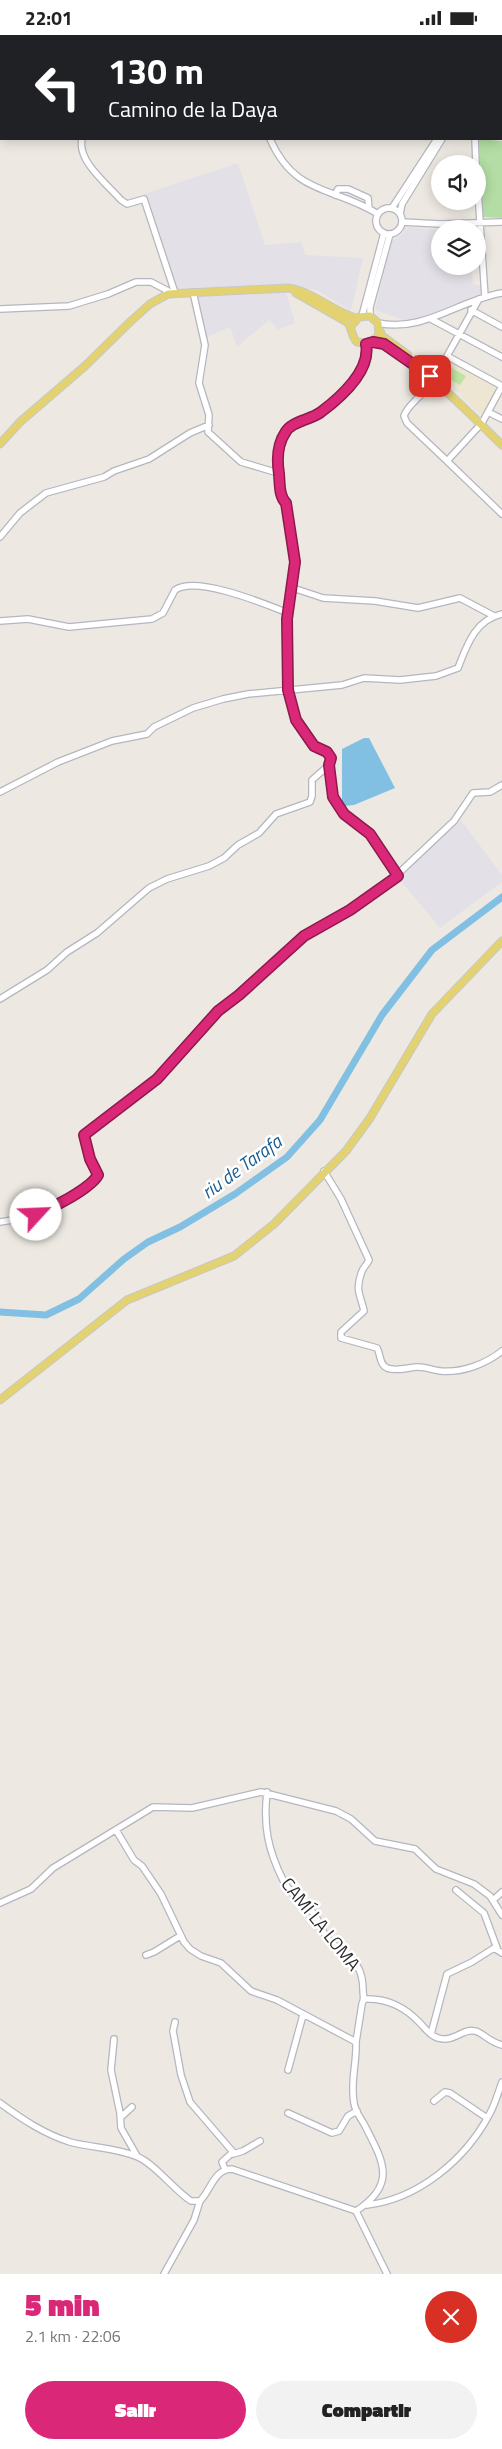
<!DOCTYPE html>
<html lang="es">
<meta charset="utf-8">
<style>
:root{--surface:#fff;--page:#f2f2f2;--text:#222;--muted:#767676;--accent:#db2777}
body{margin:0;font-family:"Titillium Web",sans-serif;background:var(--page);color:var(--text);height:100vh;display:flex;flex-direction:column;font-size:19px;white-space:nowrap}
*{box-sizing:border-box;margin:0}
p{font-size:16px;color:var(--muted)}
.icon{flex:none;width:28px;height:28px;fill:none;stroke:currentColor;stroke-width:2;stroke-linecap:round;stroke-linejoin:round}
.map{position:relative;height:2239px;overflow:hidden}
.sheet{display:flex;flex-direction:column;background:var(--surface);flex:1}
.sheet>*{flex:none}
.hud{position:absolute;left:0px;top:0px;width:502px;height:105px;box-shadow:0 2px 12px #0003;background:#202124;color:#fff;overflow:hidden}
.controls{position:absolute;left:431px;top:120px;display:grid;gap:10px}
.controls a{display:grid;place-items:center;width:55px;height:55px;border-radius:50%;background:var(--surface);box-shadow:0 2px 12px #0003;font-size:25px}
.pin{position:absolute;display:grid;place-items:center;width:42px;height:42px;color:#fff;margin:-21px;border-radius:10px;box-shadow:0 2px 8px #0006}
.me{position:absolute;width:55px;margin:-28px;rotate:65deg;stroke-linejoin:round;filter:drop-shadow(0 0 4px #0008)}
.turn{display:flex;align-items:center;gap:18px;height:105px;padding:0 25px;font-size:22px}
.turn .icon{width:65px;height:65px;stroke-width:2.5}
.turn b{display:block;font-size:35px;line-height:42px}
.round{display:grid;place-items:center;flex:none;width:52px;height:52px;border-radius:26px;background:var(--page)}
.overview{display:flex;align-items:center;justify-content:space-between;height:85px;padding:0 25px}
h1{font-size:30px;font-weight:800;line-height:38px;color:var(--accent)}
.action{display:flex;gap:10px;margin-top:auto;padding:10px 25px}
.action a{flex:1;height:58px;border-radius:30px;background:var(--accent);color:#fff;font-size:20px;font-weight:800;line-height:58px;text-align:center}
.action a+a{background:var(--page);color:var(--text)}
.status{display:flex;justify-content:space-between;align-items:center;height:35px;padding:0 25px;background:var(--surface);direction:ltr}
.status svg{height:14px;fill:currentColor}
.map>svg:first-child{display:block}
</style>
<div class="status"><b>22:01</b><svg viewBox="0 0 49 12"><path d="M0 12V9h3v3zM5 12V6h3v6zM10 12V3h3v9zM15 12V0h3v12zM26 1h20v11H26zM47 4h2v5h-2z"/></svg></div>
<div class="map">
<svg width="502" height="2239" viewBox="0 0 502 2239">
<rect width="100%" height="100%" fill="#ede9e2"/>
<path fill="#e3e1e7" d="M238,128L265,210L301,207L306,220L363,223L351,276L318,256L284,249L295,288L278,295L269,285L237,312L230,292L205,303L195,259L176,254L144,159Z
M407,192L440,195V231H474L475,236H472L473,249L481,251V259L418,285H404L375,275L391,206L401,200Z
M461,785L502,840V847L440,893L400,845L406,834Z"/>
<path fill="#ece6d3" d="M449,325L497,353L483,378L480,379L441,341L440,339Z"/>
<path fill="#b3dda4" d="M479,104L502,106V183L482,182Z"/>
<path fill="#c1e3a2" d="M448,331L466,341L460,350L442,340Z"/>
<path fill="#81c0e3" d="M364,703H369L395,753L354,770L345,771L342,768V714Z"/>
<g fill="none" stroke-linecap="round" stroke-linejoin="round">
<path stroke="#81c0e3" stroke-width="7" d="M0,1277L46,1280L79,1264L124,1224L148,1207L180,1192L235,1159L287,1122L320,1085L382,980L432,915L502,862"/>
<g stroke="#b5b6bf" stroke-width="8">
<path id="minor" d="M128,0L129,1
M467,1L468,0
M473,1L475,0
M492,1L493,0
M501,11L502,12
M501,27H502
M501,42H502
M501,57H502
M0,66H1
M501,72H502
M501,86H502
M501,101H502
M82,104C77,126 107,149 121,165L127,169L144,164L175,258
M270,104C295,161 333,151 378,179
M475,104L476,129
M478,157L485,262
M335,160L338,154H348L368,163L369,174
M376 186a13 13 0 1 1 26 0a13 13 0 1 1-26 0Z
M392,173L437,104
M400,179L402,169L442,104
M402,187L440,189L502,187
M193,257L205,310L199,348L209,380L208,397L241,427L278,438
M479,264L447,321L502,351
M0,274L69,271L108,259L136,247H151L172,258
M471,275L502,292
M362,281L384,198
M370,281V272L390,199
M431,284L502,322
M378,288C423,298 459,265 502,258
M429,341C426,363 409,366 404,381L407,388L447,426
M502,351L482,388L447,426L502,479
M488,377L502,384
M0,502L20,478L46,458L104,442L114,436L149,424L190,398L209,390
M293,553L295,527L287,468C279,461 280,450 279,439C277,426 278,410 285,398C291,386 310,385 321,377C341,362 370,336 366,309
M0,586L28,584L69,592L152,584L163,578L175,555C196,540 265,569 288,578L293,553L323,563L375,566L418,573L460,563L494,581
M329,730L333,762L344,779L370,799L399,841
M0,757L58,727L112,706L147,699L154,692L193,673L223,664L248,659L342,650L364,643L400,645L436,641L458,633C467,610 475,585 502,579
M0,964L47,935L67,917L97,898L149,853L167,844L209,831L224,823L238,810L259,798L276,779L310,767L312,761V745L329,730L331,723L327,717L314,711L296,685L288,655V578
M324,1136L341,1164L369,1225C367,1230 362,1233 361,1239C355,1256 361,1261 364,1276L341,1297V1303L377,1313C381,1320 379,1329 387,1333C396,1337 409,1332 418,1332C425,1332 433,1335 441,1336C462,1338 486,1329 502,1316
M0,1187C40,1182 62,1165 95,1145L98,1141L90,1124L84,1100L157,1044L218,976L239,961L304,901L334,882L350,875L399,841L400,837L454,786L473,758L490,757L502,750
M267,1757C263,1791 268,1815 283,1845C290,1860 304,1867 314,1879C320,1886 322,1898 329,1905C347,1923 363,1925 363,1955C363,1961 365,1964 362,1969L356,2007
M116,1795L134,1825L142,1831L161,1859L184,1907L190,1914L201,1921L221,1928L251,1956L277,1965L356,2007C357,2027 350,2048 354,2068C355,2076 360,2082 364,2089C383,2126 398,2149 356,2176
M456,1855L484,1878L497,1913
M493,1865L502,1857
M0,1868L31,1854L53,1833L153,1772L192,1773L261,1757L336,1776L351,1784L375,1806L415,1814L436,1834L474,1849L490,1861L502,1880
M146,1920L154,1917L180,1901
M365,1964C386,1963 405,1972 420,1988C425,1993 430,2001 438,2003C454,2008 462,1993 475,1996C482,1997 489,2007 502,2010
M175,1987L173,1996L181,2040L190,2067L233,2117L222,2127L225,2134
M431,1999L447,1939L472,1927L494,1913L502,1918
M114,2004L111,2035L120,2078L121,2093L137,2121
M288,2035L303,1980
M434,2066L445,2057L450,2058L487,2083
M0,2068C22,2084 44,2099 70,2107C92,2113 115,2112 138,2122C156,2130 173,2154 191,2166H200C211,2155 214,2134 232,2134L356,2176L387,2239
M288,2078L332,2098L339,2096L348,2081L357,2076
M121,2082L132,2072
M233,2119L243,2116L260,2106
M367,2170C418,2164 465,2125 489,2080C495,2070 498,2058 502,2047
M164,2239L194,2185L200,2166"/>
</g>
<g stroke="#c8c8c8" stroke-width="9">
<path id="major" d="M296,258L347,287C353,293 350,300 357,307L370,309L379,300L378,288L370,281L359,282L351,291
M380,296L382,301L408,320
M373,307C401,307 479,388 502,410
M0,409L20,387L85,331L131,286L150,269L168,259L288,253C314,257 332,276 356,283
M0,1365L127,1265L234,1221L274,1189L346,1116L370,1083L432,979L502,906"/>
</g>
<use href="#minor" stroke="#fff" stroke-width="5.5"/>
<use href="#major" stroke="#e2d271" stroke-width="7"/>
</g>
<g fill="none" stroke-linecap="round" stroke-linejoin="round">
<g stroke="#8e194d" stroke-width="12">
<path id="route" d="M36,1180C52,1173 90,1154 98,1140L90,1124L84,1100L157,1044L218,976L239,960L304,901L350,875L398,841L370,799L344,779L333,762L329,730L331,723L327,717L314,711L296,685L288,655L287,584L295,527L286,468C279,461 280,450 279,439C277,426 277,410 285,398C291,386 311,385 321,377C341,362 371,335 366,309L373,307L384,309L430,341"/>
</g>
<use href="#route" stroke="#db2777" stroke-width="9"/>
</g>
<g text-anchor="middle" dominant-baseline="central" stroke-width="5" stroke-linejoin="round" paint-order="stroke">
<g font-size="18" fill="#2d2d2d" stroke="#fff">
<text transform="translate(321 1889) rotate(51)">CAMÍ LA LOMA</text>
</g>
<g font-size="19" font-style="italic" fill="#1d5f92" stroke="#fff">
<text transform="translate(241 1131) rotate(-36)">riu de Tarafa</text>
</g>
</g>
</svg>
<div class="controls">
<a><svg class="icon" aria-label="sound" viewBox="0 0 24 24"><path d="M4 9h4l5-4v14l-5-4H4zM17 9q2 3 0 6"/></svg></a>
<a><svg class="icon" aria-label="layers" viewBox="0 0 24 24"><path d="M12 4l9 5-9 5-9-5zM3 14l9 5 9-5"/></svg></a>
</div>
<div class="pin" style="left:430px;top:341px;background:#d93025"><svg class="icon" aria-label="arrive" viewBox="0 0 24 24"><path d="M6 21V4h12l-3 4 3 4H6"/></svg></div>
<svg class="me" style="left:36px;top:1180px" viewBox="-20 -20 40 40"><circle r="19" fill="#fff"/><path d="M0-13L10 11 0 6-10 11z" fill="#db2777"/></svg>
<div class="hud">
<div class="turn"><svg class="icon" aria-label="left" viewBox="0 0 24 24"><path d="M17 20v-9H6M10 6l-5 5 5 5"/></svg><div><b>130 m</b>Camino de la Daya</div></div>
</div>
</div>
<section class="sheet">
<div class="overview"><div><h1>5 min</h1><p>2.1 km · 22:06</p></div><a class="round" style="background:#d93025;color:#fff"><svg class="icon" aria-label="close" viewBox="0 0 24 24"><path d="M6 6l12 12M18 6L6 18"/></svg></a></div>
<div class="action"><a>Salir</a><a>Compartir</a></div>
</section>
